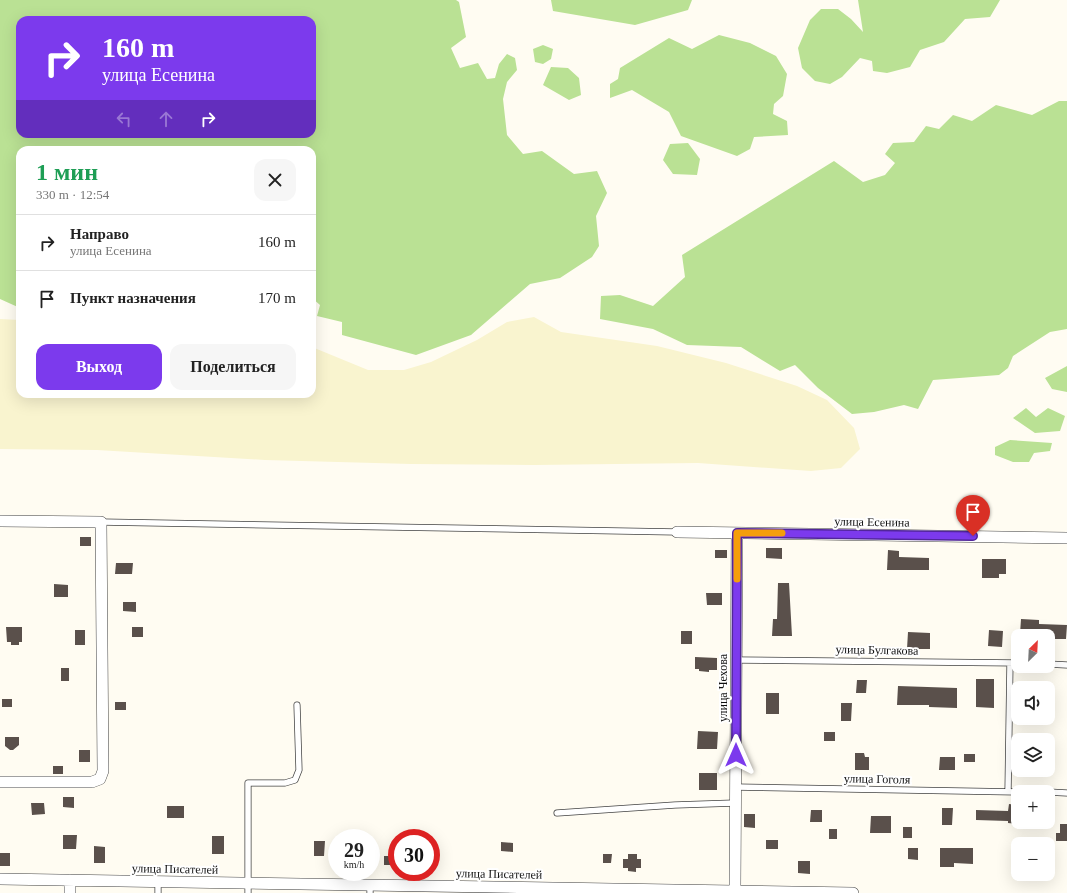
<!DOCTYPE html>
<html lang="ru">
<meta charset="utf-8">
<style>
:root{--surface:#fff;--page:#f6f6f6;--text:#222;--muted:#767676;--line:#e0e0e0;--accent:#7c3aed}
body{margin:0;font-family:Georgia,serif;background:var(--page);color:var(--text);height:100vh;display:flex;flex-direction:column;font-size:15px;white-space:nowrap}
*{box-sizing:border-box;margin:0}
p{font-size:13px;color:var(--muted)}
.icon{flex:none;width:22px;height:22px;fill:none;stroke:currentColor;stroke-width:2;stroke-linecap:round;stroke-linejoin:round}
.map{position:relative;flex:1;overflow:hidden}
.drawer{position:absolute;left:16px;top:146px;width:300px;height:252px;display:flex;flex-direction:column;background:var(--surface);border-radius:12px;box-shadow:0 4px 16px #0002}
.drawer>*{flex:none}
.guide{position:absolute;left:16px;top:16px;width:300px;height:122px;border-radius:12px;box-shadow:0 4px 16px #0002;background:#7c3aed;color:#fff;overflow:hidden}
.needle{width:26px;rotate:24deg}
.controls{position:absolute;left:1011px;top:629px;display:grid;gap:8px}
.controls a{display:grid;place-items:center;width:44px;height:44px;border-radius:8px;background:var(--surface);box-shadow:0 4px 16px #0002;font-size:20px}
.speed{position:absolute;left:328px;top:829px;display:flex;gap:8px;font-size:20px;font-weight:700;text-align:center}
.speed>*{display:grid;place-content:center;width:52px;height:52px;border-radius:50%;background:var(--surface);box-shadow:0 4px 16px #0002;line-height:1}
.speed small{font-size:10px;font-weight:400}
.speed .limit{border:6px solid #d22;background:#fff;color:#111}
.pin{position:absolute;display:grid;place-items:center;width:34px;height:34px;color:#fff;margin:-41px -17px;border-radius:50% 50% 50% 0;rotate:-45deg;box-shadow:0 0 4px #0007}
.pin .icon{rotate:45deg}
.me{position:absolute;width:44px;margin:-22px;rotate:0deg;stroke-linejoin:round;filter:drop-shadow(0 0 3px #0008)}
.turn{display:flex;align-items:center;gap:14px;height:84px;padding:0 20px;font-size:18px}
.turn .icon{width:52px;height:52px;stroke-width:2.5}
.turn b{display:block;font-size:28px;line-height:34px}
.lanes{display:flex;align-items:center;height:38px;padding:0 20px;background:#0003;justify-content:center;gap:20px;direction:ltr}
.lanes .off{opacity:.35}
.round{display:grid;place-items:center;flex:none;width:42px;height:42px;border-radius:12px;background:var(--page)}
.overview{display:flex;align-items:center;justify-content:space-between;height:68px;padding:0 20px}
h1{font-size:24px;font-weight:800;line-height:30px;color:#1e9e55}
.button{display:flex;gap:8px;margin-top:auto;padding:8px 20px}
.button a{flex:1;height:46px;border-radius:12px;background:var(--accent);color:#fff;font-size:16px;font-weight:800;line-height:46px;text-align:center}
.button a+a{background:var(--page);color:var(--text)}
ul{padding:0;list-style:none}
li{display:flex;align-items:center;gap:12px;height:56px;padding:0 20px;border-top:1px solid var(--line)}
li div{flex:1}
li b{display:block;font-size:15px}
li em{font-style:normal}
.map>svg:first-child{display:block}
</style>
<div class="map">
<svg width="1067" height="893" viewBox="0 0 1067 893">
<rect width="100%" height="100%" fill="#fffcf2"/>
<path fill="#f9f4cf" d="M534,317L561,332L657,346L726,363L797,386L827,400L854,428L860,449L841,468L811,471L698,463L534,465L411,464L265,460L97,450L0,449V319L20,320V394H312V347L368,370H404L431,362L477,340L507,322Z"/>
<path fill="#bae194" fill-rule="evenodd" d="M0,0H456L459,2L466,37L451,48L460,68L478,63L487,79L495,78L499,64L507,54L515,58L517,70L507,82L503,99L507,135L523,154L542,151L574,174L597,171L607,193L596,216L599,246L592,257L560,278L530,284L471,335L416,355L342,335V322L317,316L320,305L312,298V150H20V308L0,299ZM20,20H312V134H20Z
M551,0H692L688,10L635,25L553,11Z
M858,0H1000L990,17L965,19L944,42L920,50L910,67L887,73L873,71L872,61L860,58L842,77L830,84L815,81L802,68L798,48L810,20L821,9H838L851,19L863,32Z
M719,35L750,43L776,56L787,74L783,96L774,104L773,114L787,121L788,135L754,137L750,149L737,156L681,136L669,112L632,90L610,98V84L618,79L620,68L669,38L692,49Z
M543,45L553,49L551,59L543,64L535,62L533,49Z
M551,67L568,68L579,78L581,95L569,100L543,85Z
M1059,101H1067V329L1050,332L1013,356L1008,368L999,375L933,380L918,409L904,405L874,412L852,414L818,388L795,365L780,371L741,347L687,345L653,329L600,319L601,296L620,295L653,306L685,277L682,255L834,161L863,182L885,175L895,163L885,154L893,143L914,142L926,126L939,129L953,115L972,121L996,105L1032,115Z
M688,143L700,159L697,175L673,174L663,160L670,144Z
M1067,366V392L1052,389L1045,378Z
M1026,408L1036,417L1048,408L1065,416L1060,431L1035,433L1013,418Z
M1010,440L1052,443L1050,451L1034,453L1029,462H1013L995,455V447Z"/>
<path fill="#5a504b" d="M80,537H91V546H80Z
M766,548H782V559L766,558Z
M715,550H727V558H715Z
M888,550L899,551V557L929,558V570H887Z
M982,559H1006V574H999V578H982Z
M116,563H133L132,574H115Z
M778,583H789L792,636H772L773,619H777Z
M54,584L68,585V597H54Z
M706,593H722V605H707Z
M123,602H136V612L123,611Z
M1021,619L1039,620V624L1067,625L1066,639H1051L1052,635L1020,634Z
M6,627H22V642H19V645H11V642H7Z
M132,627H143V637H132Z
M75,630H85V645H75Z
M989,630L1003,631L1002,647L988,646Z
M681,631H692V644H681Z
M908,632L930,633V649H907Z
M695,657L717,658V670H709V672L699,671V669H695Z
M61,668H69V681H61Z
M976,679H994V708L976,707Z
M857,680H867L866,693H856Z
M898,686L957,688V708L929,707V705H897Z
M766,693H779V714H766Z
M2,699H12V707H2Z
M115,702H126V710H115Z
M841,703H852L851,721H841Z
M698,731L718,732L717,749H697Z
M824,732H835V741H824Z
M5,737H19V745L13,750H10L5,746Z
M79,750H90V762H79Z
M855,753H864L865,757H869V770H855Z
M964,754H975V762H964Z
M940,757H955V770H939Z
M53,766H63V774H53Z
M699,773H717V790H699Z
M63,797H74V808L63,807Z
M31,803H44L45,814L32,815Z
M1009,804L1017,805V824L1008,823V821L976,820V810L1008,811Z
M167,806H184V818H167Z
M942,808H953L952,825H942Z
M811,810H822V822H810Z
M744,814H755V828L744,827Z
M871,816H891V833H870Z
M1060,824H1067V841H1056V833H1060Z
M903,827H912V838H903Z
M829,829H837V839H829Z
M63,835H77L76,849H63Z
M212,836H224V854H212Z
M766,840H778V849H766Z
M314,841H325L324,856H314Z
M501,842L513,843V852L501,851Z
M94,846L105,847V863H94Z
M908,848H918V860L908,859Z
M940,848H973V864L954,863V867H940Z
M0,853H10V866H0Z
M603,854H612L611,863H603Z
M628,854H637V859H641V868H636V872L628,871V868H623V859H628Z
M384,856H393V865H384Z
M798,861H810V874L798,873Z"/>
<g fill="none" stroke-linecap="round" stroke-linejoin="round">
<g stroke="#434343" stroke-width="7">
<path id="service" d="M101,522L677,532
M736,660L1018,663
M1048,664L1067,665
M735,787L1018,792
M1008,792L1010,663
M1048,792L1067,793
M557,813L675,805L735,803
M158,893V881
M248,893V783H285L295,780L299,770L297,705
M370,893V885"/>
</g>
<g stroke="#434343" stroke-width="12">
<path id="minor" d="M0,521L101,522L103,771L100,779L92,782H0
M677,532L1067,538
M0,879L853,893
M735,891L737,533
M70,893V880"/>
</g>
<use href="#service" stroke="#fff" stroke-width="5.5"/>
<use href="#minor" stroke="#fff" stroke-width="11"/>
</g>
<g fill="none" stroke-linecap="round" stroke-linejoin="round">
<g stroke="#51269a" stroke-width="10">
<path id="route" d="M736,755L737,533L973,536"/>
</g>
<use href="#route" stroke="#7c3aed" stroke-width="7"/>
<path stroke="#f59e0b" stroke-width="7" d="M737,579V533H782"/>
</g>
<g text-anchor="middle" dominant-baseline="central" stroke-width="4" stroke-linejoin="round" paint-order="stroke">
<g font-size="12" fill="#101010" stroke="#fff">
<text transform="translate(872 522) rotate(1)">улица Есенина</text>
<text transform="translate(877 650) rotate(1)">улица Булгакова</text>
<text transform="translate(723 688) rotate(-90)">улица Чехова</text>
<text transform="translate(877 779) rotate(1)">улица Гоголя</text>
<text transform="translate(175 869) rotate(1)">улица Писателей</text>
<text transform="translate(499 874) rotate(1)">улица Писателей</text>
</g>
</g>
</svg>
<div class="controls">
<a><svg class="needle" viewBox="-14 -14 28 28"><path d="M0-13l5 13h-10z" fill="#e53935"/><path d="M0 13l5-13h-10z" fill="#767676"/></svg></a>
<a><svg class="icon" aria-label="sound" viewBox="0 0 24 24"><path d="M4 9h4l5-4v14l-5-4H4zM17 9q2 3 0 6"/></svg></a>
<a><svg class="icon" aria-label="layers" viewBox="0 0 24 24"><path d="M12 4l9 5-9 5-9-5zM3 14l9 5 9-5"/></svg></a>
<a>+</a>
<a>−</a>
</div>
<div class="speed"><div>29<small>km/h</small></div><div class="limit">30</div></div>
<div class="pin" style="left:973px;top:536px;background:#d93025"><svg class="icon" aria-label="arrive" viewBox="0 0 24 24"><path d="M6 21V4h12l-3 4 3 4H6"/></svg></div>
<svg class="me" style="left:736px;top:755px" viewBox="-20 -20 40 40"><path d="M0-17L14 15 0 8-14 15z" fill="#7c3aed" stroke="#fff" stroke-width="4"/></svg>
<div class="guide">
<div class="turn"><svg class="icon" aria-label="right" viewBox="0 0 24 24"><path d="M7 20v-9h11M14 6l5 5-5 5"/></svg><div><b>160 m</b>улица Есенина</div></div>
<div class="lanes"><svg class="icon off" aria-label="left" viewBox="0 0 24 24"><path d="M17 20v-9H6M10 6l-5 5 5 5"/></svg><svg class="icon off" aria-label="ahead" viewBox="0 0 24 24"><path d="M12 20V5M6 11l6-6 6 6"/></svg><svg class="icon" aria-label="right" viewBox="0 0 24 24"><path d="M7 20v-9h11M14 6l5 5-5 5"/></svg></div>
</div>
<section class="drawer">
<div class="overview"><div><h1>1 мин</h1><p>330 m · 12:54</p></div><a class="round"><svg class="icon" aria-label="close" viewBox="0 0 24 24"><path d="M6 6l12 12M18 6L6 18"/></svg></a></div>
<ul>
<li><svg class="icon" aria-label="right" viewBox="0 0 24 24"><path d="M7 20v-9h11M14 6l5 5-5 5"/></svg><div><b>Направо</b><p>улица Есенина</p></div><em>160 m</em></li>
<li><svg class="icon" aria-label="arrive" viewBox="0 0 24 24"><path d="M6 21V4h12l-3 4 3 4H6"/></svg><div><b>Пункт назначения</b></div><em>170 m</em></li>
</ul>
<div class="button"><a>Выход</a><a>Поделиться</a></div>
</section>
</div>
